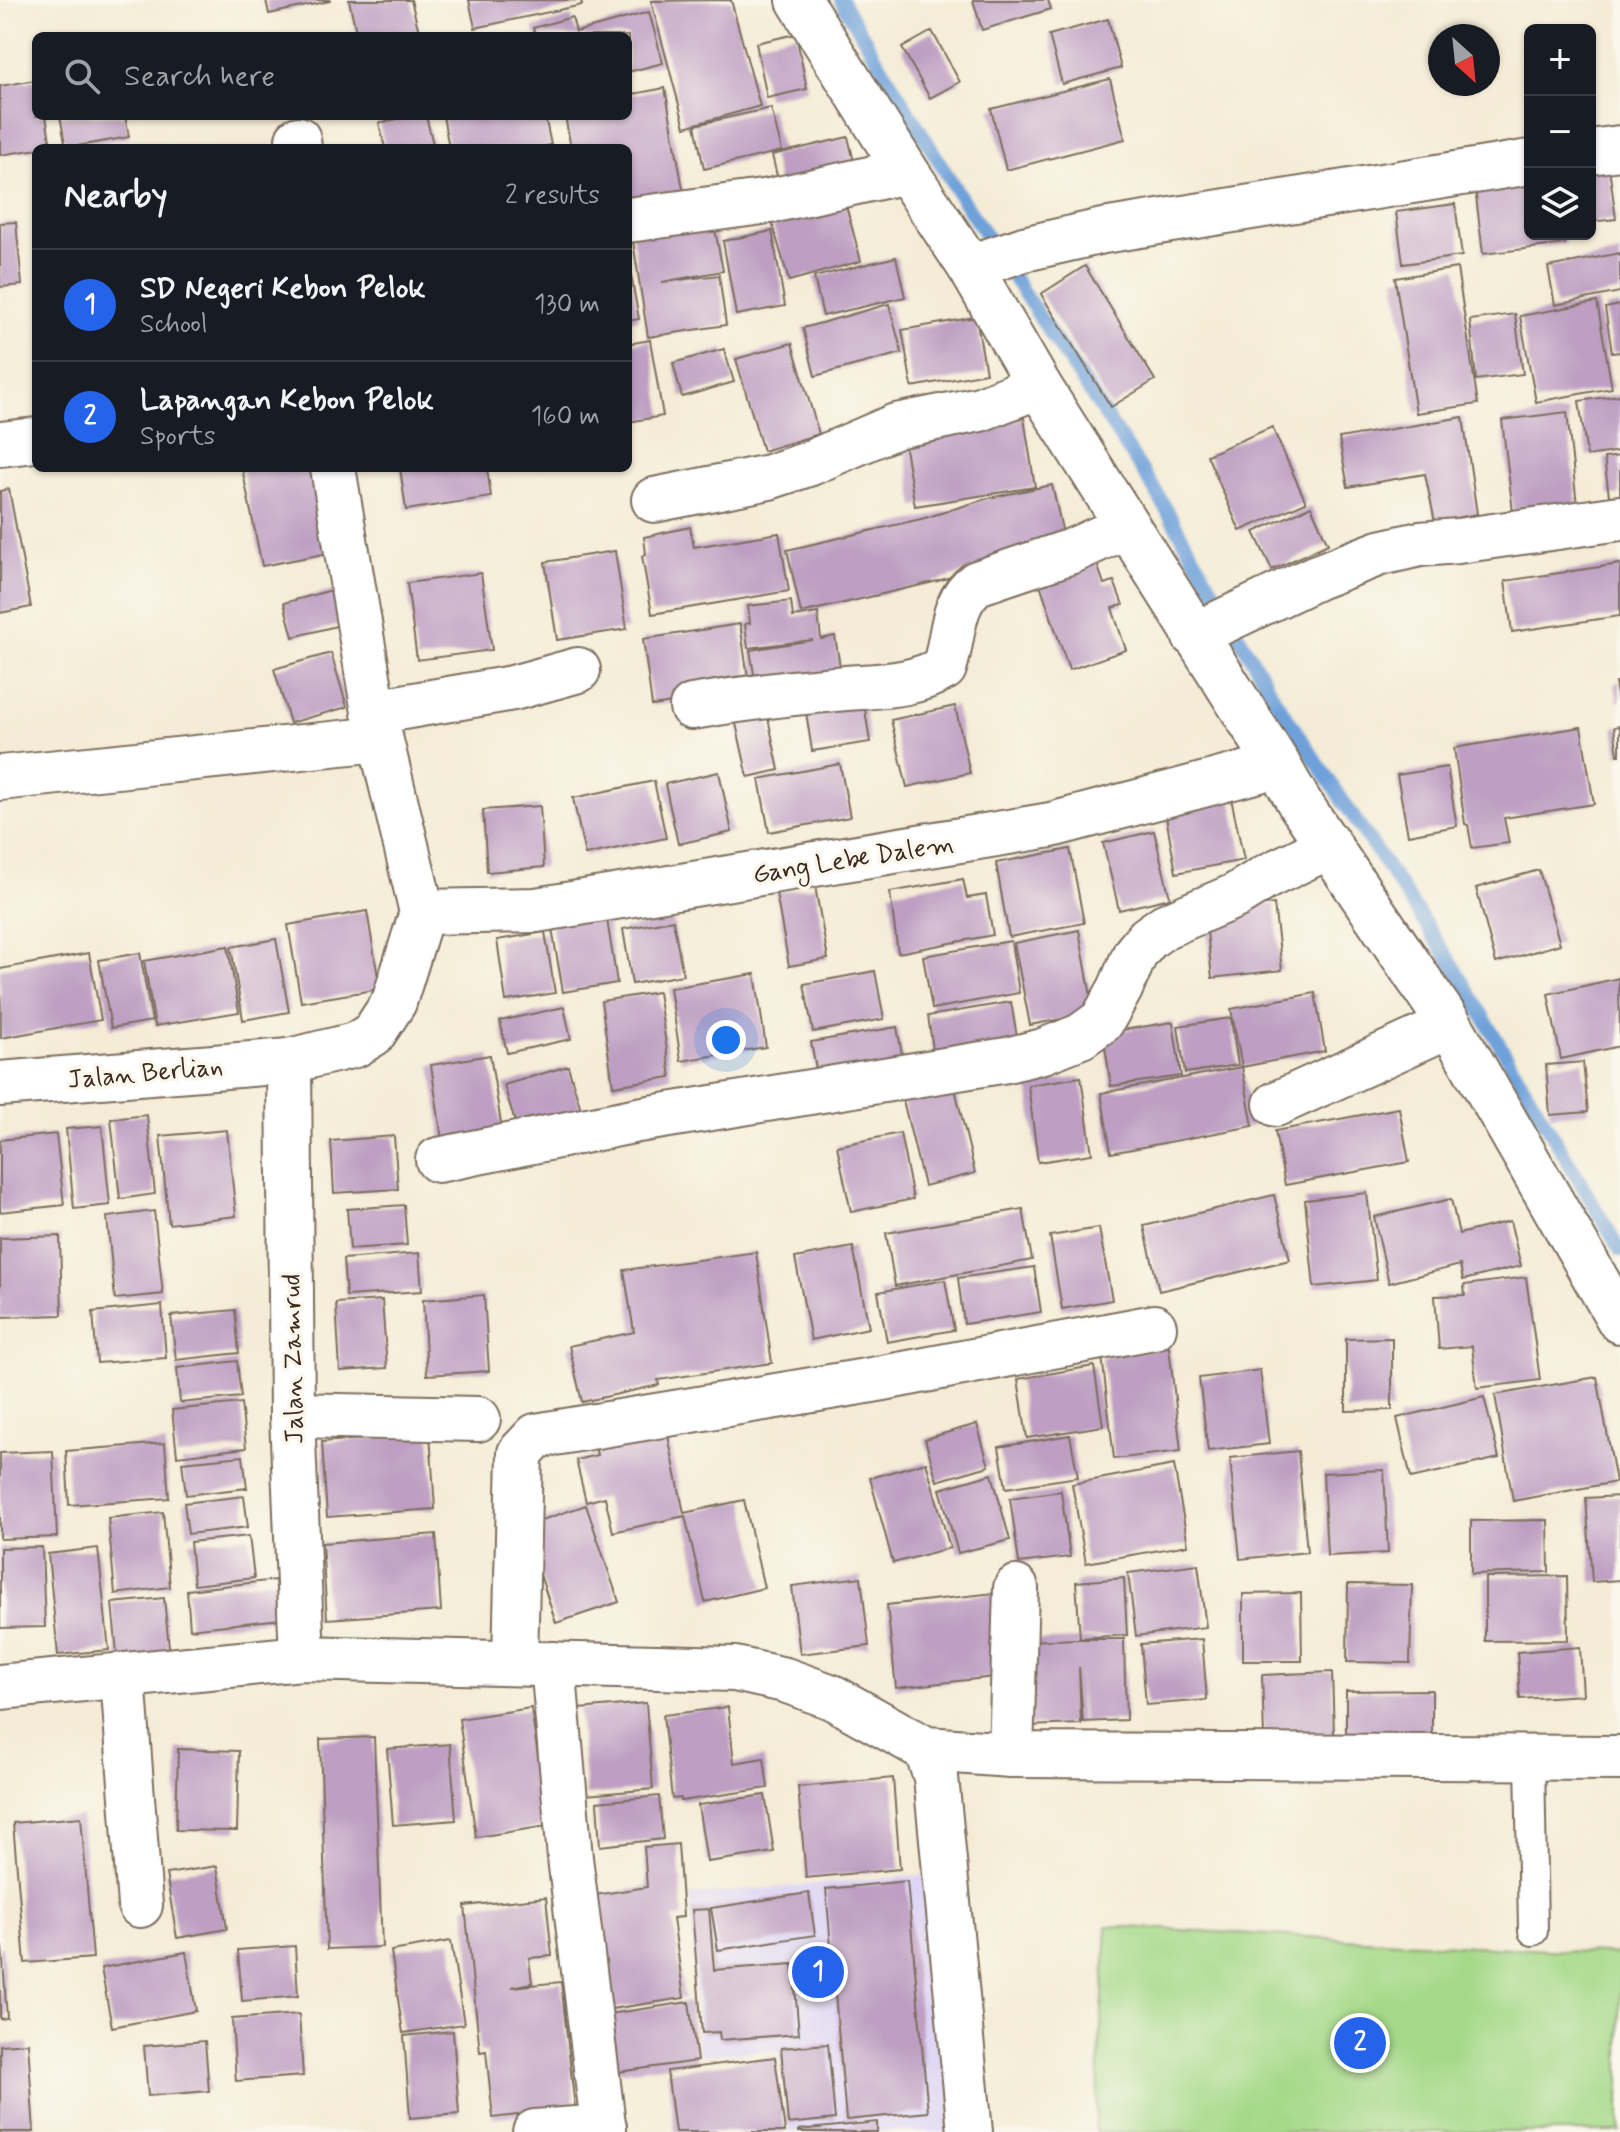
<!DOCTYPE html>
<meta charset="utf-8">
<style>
:root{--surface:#171b24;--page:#20242c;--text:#f1f3f6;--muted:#9ea1a6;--line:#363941;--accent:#2563eb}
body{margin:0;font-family:Mynerve,sans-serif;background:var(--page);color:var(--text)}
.controls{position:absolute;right:24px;top:24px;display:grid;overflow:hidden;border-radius:12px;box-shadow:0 2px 6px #0004}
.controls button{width:72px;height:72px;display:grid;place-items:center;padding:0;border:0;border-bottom:2px solid var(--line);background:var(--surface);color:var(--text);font:40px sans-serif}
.compass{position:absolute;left:1428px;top:24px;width:72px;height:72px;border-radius:50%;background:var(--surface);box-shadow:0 2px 6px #0004;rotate:153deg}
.you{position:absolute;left:726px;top:1040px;width:28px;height:28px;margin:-20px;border:6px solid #fff;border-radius:50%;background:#1a73e8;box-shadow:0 0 0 12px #1a73e833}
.badge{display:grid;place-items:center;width:52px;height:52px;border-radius:50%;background:var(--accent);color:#fff;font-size:26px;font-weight:700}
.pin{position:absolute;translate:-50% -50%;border:4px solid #fff;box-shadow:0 2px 8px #0006}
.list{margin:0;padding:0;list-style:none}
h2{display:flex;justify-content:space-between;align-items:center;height:104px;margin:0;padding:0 32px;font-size:34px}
h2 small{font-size:26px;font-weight:400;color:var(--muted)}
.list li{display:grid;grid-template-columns:52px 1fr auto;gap:24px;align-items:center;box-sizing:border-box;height:112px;padding:0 32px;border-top:2px solid var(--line)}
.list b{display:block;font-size:30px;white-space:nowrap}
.list p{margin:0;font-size:26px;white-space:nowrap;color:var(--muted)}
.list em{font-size:26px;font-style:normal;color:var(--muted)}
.icon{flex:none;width:44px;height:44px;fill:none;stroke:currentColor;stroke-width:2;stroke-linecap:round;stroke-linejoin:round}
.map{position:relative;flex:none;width:1620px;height:2132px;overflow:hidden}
.search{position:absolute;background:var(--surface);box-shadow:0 2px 6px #0004;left:32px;top:32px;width:600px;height:88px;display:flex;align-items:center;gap:20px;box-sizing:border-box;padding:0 28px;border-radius:12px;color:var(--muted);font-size:30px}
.panel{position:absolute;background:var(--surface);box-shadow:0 2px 6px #0004;left:32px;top:144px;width:600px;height:328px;border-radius:12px}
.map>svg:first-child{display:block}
.built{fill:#ded5f5}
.green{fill:#a5d989;stroke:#708254;stroke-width:2}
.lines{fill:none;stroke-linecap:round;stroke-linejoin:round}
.stream{stroke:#6ea1da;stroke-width:14}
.building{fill:#be9fc3}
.lane-casing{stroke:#7c6e5e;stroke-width:32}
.street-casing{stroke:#7c6e5e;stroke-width:48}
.lane{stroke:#fff;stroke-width:28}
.street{stroke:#fff;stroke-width:44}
.labels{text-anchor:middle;stroke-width:7;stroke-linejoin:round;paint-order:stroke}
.street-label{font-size:26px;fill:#3b2a1e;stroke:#fbf7ec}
</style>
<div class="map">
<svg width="1620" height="2132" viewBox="0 0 1620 2132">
<rect width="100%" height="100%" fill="#fbf7ec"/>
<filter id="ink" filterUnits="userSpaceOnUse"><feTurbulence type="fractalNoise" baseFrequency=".0125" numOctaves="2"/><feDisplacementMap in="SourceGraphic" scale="16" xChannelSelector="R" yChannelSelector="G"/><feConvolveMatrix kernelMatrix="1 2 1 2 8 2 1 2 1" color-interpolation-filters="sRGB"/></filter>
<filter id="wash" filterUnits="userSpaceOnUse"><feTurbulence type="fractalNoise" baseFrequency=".006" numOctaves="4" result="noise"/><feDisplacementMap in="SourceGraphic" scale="32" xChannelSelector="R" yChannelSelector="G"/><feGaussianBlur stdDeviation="1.8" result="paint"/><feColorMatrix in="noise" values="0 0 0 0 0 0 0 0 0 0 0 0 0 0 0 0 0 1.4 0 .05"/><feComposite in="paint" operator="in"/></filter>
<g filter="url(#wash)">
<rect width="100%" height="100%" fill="#f4ecd6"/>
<!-- built -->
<path class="built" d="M934,1874L955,2132H789L779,2050L699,2055L690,1895Z"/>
<!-- green -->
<path class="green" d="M1107,1926L1620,1954V2132H1095Z"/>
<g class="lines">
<!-- stream -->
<g class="stream">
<path d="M841,0L960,196L991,243"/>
<path d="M1003,262L1155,490L1219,600"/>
<path d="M1233,626L1276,701L1456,970L1620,1250"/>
</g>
</g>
<g id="blocks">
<!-- building -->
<g class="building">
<path d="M266,0H330V1L269,14Z"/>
<path d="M349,0H411L420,36H357Z"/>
<path d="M469,0H581L582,5L475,28Z"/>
<path d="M731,0L760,106L685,127L651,1Z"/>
<path d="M973,0H1048L1051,9L982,30Z"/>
<path d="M649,12L663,63L628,72V36H536L533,28L572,17L576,32Z"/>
<path d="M1108,19L1121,68L1062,84L1049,35Z"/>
<path d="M932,31L960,82L930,98L902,48Z"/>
<path d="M796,34L807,89L767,98L756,43Z"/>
<path d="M1110,79L1125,139L1006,170L991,109Z"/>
<path d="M36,80V116H46L51,147L0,155V86Z"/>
<path d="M665,88L685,200L628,211V148H571L565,116H628V95Z"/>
<path d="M771,108L782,151L704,169L695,125Z"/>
<path d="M60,116H125L129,137L66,148Z"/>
<path d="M409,116H426L434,148H385L379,123Z"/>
<path d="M443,116H545L551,145L535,148H449Z"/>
<path d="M848,137L857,174L781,193L772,155Z"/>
<path d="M1609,167L1616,219L1590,222V170Z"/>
<path d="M1530,182V234H1564L1565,244L1483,254L1475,188Z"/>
<path d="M844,198L861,261L789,281L771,219Z"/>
<path d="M1455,204L1462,256L1403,264L1396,212Z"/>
<path d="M712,214L723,271L662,282L719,275L726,325L648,337L631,229Z"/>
<path d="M16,222L22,285L0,287V223Z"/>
<path d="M772,231L785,306L736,315L723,241Z"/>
<path d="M1620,253V292L1555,305L1548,267Z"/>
<path d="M896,257L905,297L823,316L814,277Z"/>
<path d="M628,259L639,319L628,321Z"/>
<path d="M1085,266L1155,380L1111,407L1041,294Z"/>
<path d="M1457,268L1478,404L1416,413L1395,278Z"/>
<path d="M1597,302L1612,388L1536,402L1520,316Z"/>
<path d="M889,304L902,353L815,376L803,328Z"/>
<path d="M1620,305V352L1612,353L1605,308Z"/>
<path d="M1515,314L1523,374L1476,380L1470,320Z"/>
<path d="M976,317L986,373L912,387L902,330Z"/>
<path d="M650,340L663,416L628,422V344Z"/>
<path d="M792,343L819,434L763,451L736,359Z"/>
<path d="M724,349L734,382L682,397L673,363Z"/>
<path d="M1620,395V451L1587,456L1579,401Z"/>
<path d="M1567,412L1577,505L1513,512L1502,420Z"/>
<path d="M1463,417L1477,514L1435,522L1425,474L1348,487L1339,438Z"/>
<path d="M1024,418L1035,487L915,506L903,437Z"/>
<path d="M1272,427L1306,502L1240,531L1207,455Z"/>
<path d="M1620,456V495L1609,496L1604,458Z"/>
<path d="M242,468H317L334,552L262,566Z"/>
<path d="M400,468H487L491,497L406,510Z"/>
<path d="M1052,485L1066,547L1002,561L938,581L801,613L787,550L925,518L989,498Z"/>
<path d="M9,489L31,607L0,613V491Z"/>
<path d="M1311,506L1328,544L1272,570L1254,532Z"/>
<path d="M690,527L694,547L779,533L789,591L652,614L642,556L646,554L644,537Z"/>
<path d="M615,551L627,629L557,640L545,562Z"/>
<path d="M1095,558L1104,584L1114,581L1123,605L1112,608L1126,650L1069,670L1038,578Z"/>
<path d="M1620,564V616L1512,632L1505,581Z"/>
<path d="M481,573L492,650L417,660L407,583Z"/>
<path d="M339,588L348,623L293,637L284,603Z"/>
<path d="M791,601L793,617L818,613L821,639L835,636L842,679L757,692L750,650L813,640L748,648L745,624L750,623L748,606Z"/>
<path d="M740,624L750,691L652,706L643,639Z"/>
<path d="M331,653L347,707L290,723L274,669Z"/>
<path d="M1620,682V701L1618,702L1615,683Z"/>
<path d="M862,690L870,742L812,751L804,699Z"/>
<path d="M764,699L779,770L748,777L732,706Z"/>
<path d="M955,706L970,773L907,787L891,720Z"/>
<path d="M1620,726V755H1618L1614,727Z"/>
<path d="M1581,727L1594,804L1504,818L1509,843L1472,848L1468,825L1465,824L1454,748Z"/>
<path d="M840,764L850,817L769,832L759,779Z"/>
<path d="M1447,767L1457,826L1408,835L1397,775Z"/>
<path d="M719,772L732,832L678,844L665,784Z"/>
<path d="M654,781L666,838L585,855L573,798Z"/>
<path d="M1231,798L1244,860L1176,873L1165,811Z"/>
<path d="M540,806L544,867L487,872L483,810Z"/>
<path d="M1154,831L1170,898L1119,910L1103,843Z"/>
<path d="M1070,849L1084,923L1009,937L996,863Z"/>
<path d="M1539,870L1560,944L1496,963L1476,888Z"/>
<path d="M963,879L967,898L986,895L993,935L898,953L890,892Z"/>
<path d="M815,886L828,959L789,966L776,893Z"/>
<path d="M1274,904L1282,970L1212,978L1205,912Z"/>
<path d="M367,911L380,989L301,1002L288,925Z"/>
<path d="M606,913L617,983L563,992L551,923Z"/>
<path d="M673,920L683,975L632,984L623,929Z"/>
<path d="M1079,930L1094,1013L1030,1025L1014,943Z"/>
<path d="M545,932L555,993L506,1001L497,940Z"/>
<path d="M276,939L289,1012L243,1020L231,947Z"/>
<path d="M1011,941L1019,993L932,1009L923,956Z"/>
<path d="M228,946L239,1012L155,1026L144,961Z"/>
<path d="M89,953L101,1020L1,1038L0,969Z"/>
<path d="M140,953L152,1021L111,1028L99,960Z"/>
<path d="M875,971L884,1019L813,1032L804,984Z"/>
<path d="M755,974L766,1047L681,1061L670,988Z"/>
<path d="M1619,978L1620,1046L1561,1059L1548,994Z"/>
<path d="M658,992L671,1077L613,1086L601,1001Z"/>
<path d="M1315,993L1325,1051L1242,1067L1231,1009Z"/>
<path d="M1011,1002L1019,1049L935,1063L928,1016Z"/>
<path d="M564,1007L571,1039L507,1053L500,1021Z"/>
<path d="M1231,1018L1238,1065L1185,1073L1178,1026Z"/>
<path d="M1173,1022L1181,1076L1111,1086L1103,1033Z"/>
<path d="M897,1027L905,1070L819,1086L811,1042Z"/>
<path d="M490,1055L503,1136L443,1146L431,1065Z"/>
<path d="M1583,1062L1588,1112L1550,1115L1546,1065Z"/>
<path d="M568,1066L583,1116L519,1136L504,1085Z"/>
<path d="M1242,1067L1253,1126L1111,1153L1101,1093Z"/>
<path d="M1081,1077L1092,1154L1038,1162L1028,1085Z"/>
<path d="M953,1080L975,1173L924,1186L901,1092Z"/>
<path d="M1399,1108L1409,1162L1285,1185L1275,1131Z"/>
<path d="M147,1115L155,1194L120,1199L111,1119Z"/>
<path d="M102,1126L110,1205L74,1209L66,1129Z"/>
<path d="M227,1130L236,1216L169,1224L160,1136Z"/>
<path d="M900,1133L913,1199L851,1212L837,1146Z"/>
<path d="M56,1134L64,1205L0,1212V1140Z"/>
<path d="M394,1136L398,1189L334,1193L331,1141Z"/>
<path d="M1367,1193L1377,1280L1314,1287L1305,1200Z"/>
<path d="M1274,1195L1290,1260L1159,1291L1144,1226Z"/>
<path d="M1451,1199L1459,1234L1510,1221L1521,1266L1463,1280L1460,1265L1389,1283L1374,1217Z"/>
<path d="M404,1205L407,1245L350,1249L347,1209Z"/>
<path d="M1023,1209L1032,1260L895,1286L886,1233Z"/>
<path d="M154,1211L163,1294L115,1299L107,1217Z"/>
<path d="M1099,1228L1112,1300L1062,1309L1050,1236Z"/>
<path d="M60,1236L62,1315L0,1317V1238Z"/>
<path d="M853,1247L869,1328L811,1340L795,1258Z"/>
<path d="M756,1252L772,1363L658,1380L659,1385L582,1402L569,1346L634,1332L624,1270Z"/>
<path d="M419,1253L422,1291L346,1296L343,1259Z"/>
<path d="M1034,1267L1041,1312L964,1324L958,1278Z"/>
<path d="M1526,1277L1540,1380L1477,1388L1472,1346L1439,1349L1435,1296L1465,1295L1464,1285Z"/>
<path d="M945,1280L954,1330L887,1342L878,1292Z"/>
<path d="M484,1295L489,1371L427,1375L423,1300Z"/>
<path d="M382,1300L387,1368L340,1371L336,1303Z"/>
<path d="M162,1305L166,1358L97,1363L93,1312Z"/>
<path d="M235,1310L239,1353L176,1360L171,1316Z"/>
<path d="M1392,1338V1410L1346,1411V1339Z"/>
<path d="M1169,1347L1181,1451L1114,1459L1102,1356Z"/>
<path d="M237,1361L241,1397L180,1403L177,1368Z"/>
<path d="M1094,1366L1103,1426L1027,1438L1018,1379Z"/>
<path d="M1260,1370L1269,1444L1208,1451L1199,1378Z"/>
<path d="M1597,1377L1616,1482L1513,1501L1495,1395Z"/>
<path d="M1484,1397L1499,1458L1411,1478L1397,1418Z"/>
<path d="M241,1403L246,1448L177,1456L172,1410Z"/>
<path d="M977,1424L989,1466L937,1481L925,1439Z"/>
<path d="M667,1431L684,1513L744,1500L764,1588L705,1602L685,1516L613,1532L605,1497L586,1502L576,1460L597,1455L595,1446Z"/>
<path d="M430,1434L435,1509L327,1517L322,1442Z"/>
<path d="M1070,1435L1078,1477L1006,1488L999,1447Z"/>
<path d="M165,1443L169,1498L69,1505L66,1451Z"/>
<path d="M53,1451L57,1537L0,1539V1453Z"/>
<path d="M1298,1451L1307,1552L1240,1559L1230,1458Z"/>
<path d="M243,1456L247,1488L186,1495L182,1462Z"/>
<path d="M926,1462L950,1548L893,1563L870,1478Z"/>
<path d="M1174,1465L1188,1545L1086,1563L1072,1484Z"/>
<path d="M1384,1470L1388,1553L1327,1556L1323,1473Z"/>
<path d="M992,1474L1010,1540L958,1553L940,1489Z"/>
<path d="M1061,1491L1070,1557L1019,1563L1010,1498Z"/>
<path d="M244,1496L248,1527L188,1534L184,1503Z"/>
<path d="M1620,1496V1580L1592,1582L1586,1498Z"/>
<path d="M586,1505L619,1602L556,1623L524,1526Z"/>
<path d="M163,1512L170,1587L115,1594L108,1518Z"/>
<path d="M1548,1520L1549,1572L1471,1574V1521Z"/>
<path d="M436,1534L441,1611L327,1619L322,1543Z"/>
<path d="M249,1536L254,1578L194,1585L190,1542Z"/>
<path d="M42,1547L45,1627L0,1628V1548Z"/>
<path d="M98,1548L109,1650L58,1655L48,1554Z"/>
<path d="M1198,1564L1206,1627L1136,1636L1128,1573Z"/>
<path d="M1567,1576L1568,1640L1485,1641V1577Z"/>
<path d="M861,1577L869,1646L800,1654L792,1586Z"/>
<path d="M1124,1578L1127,1635L1080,1638L1076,1582Z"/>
<path d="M275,1580L280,1619L190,1629L187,1590Z"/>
<path d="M1348,1584L1412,1585L1410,1663L1347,1662Z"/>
<path d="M994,1593L1003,1676L896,1688L887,1605Z"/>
<path d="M1301,1593L1302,1661H1243V1594Z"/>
<path d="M164,1598L170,1657L118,1663L112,1603Z"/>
<path d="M1079,1639H1124L1126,1720L1083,1722L1079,1667L1081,1724L1026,1726L1024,1641Z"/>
<path d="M1202,1639L1207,1700L1146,1705L1141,1644Z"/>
<path d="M1580,1647L1583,1695L1520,1699L1517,1652Z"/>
<path d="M1332,1672L1334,1734L1264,1736L1262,1675Z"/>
<path d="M1432,1690V1744L1346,1746V1691Z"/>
<path d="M646,1703L653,1789L586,1795L579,1709Z"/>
<path d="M728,1707L734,1763L764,1758L768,1788L681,1801V1798L672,1799L663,1715Z"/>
<path d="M531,1708L548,1826L476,1837L459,1719Z"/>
<path d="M374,1737L382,1947L327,1949L320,1739Z"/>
<path d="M450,1744L456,1820L393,1825L387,1749Z"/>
<path d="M178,1749L239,1751L237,1831L176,1830Z"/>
<path d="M893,1778L900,1869L806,1878L798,1787Z"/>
<path d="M765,1795L774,1852L707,1862L698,1805Z"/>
<path d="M659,1796L663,1839L600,1846L597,1802Z"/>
<path d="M81,1817L93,1958L25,1963L13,1823Z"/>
<path d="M678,1844L683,1917L673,1918L684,1998L611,2009L595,1895L647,1887L644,1847Z"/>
<path d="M217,1866L227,1929L177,1938L166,1874Z"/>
<path d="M907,1881L928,2112L846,2120L826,1889Z"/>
<path d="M809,1893L815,1935L718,1950L711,1908Z"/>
<path d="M546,1897L552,1956L529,1958L532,1983L512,1987L561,1982L575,2108L493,2118L486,2051L480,2052L465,1906Z"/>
<path d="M709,1909L714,1970L793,1964L799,2034L720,2040L719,2032L702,2033L692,1910Z"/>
<path d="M451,1941L464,2024L403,2033L391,1951Z"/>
<path d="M295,1946L298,1996L242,2001L238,1950Z"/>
<path d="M0,1947H2L7,2018L0,2019Z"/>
<path d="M186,1952L196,2011L112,2027L101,1968Z"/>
<path d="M689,2002L697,2061L618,2072L609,2014Z"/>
<path d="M299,2014L303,2076L236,2081L232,2019Z"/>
<path d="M453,2031L459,2114L410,2118L404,2036Z"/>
<path d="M205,2041L209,2091L148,2096L144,2046Z"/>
<path d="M28,2043L34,2132H0V2045Z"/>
<path d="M828,2044L835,2119L788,2124L781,2048Z"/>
<path d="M775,2057L785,2132H675L667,2071Z"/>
<path d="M877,2122V2132H799V2130Z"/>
</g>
</g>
</g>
<g filter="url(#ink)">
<use href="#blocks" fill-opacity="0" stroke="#7c6e5e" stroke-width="2"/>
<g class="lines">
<defs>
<path id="lane" d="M1530,1758L1533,1931"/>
<g id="street">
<path d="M799,0L906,171L970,267L1039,386L1278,765L1299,802L1450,1025L1620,1321"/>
<path d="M298,139L299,148"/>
<path d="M1590,152L1620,148"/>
<path d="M628,220L770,201L906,171"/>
<path d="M970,267L1024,249L1103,231L1530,162"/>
<path d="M0,444L36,440"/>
<path d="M654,500L769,477L808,464L896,426L980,409L1039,386"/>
<path d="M1194,635L1317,577L1380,553L1420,544L1458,541L1620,518"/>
<path d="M692,707C739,699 787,693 835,689C871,685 911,688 944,668C954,639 950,602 977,583L1072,551L1127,526"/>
<path d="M374,712L513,688L578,670"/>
<path d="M0,778L380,739"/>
<path d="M422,912L536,910L1051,825L1278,765"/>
<path d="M289,1061L292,1415L302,1658"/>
<path d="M0,1084L289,1061L355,1045L373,1034L394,1002L422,912L374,712L333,468"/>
<path d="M1276,1104L1450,1025"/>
<path d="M438,1160L638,1120L1007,1060L1043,1051L1081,1036L1102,1021L1120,989L1135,954L1148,938L1165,926L1235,896L1266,877L1330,846"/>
<path d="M292,1415L478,1419"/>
<path d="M515,1662L520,1453L536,1436L872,1380L1154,1327"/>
<path d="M553,1664L570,1858L604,2132"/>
<path d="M123,1677L140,1905"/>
<path d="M0,1687L302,1658L735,1669L785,1680L832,1697L926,1749L1011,1755L1620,1758"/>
<path d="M926,1749L936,1777L970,2132"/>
<path d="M1011,1755L1016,1588"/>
<path d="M535,2132L604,2127"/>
</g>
</defs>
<!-- lane casing -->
<use href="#lane" class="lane-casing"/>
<!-- street casing -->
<use href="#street" class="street-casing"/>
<!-- lane -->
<use href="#lane" class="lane"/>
<!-- street -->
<use href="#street" class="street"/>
</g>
</g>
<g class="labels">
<!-- street labels -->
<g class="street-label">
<text transform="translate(853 858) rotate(-9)" y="9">Gang Lebe Dalem</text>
<text transform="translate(145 1072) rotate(-5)" y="9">Jalan Berlian</text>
<text transform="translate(292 1359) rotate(-91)" y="9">Jalan Zamrud</text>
</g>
</g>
</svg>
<div class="controls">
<button>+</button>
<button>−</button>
<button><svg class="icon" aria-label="layers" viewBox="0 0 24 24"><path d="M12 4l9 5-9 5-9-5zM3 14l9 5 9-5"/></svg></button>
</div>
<svg class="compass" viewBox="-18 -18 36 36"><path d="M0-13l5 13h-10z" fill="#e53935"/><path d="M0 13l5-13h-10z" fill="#9ea1a6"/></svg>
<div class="you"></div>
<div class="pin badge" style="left:818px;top:1972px">1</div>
<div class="pin badge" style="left:1360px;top:2043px">2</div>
<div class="search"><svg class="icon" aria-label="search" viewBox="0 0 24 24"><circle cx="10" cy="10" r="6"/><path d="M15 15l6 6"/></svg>Search here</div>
<section class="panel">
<h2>Nearby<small>2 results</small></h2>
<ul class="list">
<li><span class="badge">1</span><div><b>SD Negeri Kebon Pelok</b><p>School</p></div><em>130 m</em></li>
<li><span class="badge">2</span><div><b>Lapangan Kebon Pelok</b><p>Sports</p></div><em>160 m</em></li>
</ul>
</section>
</div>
